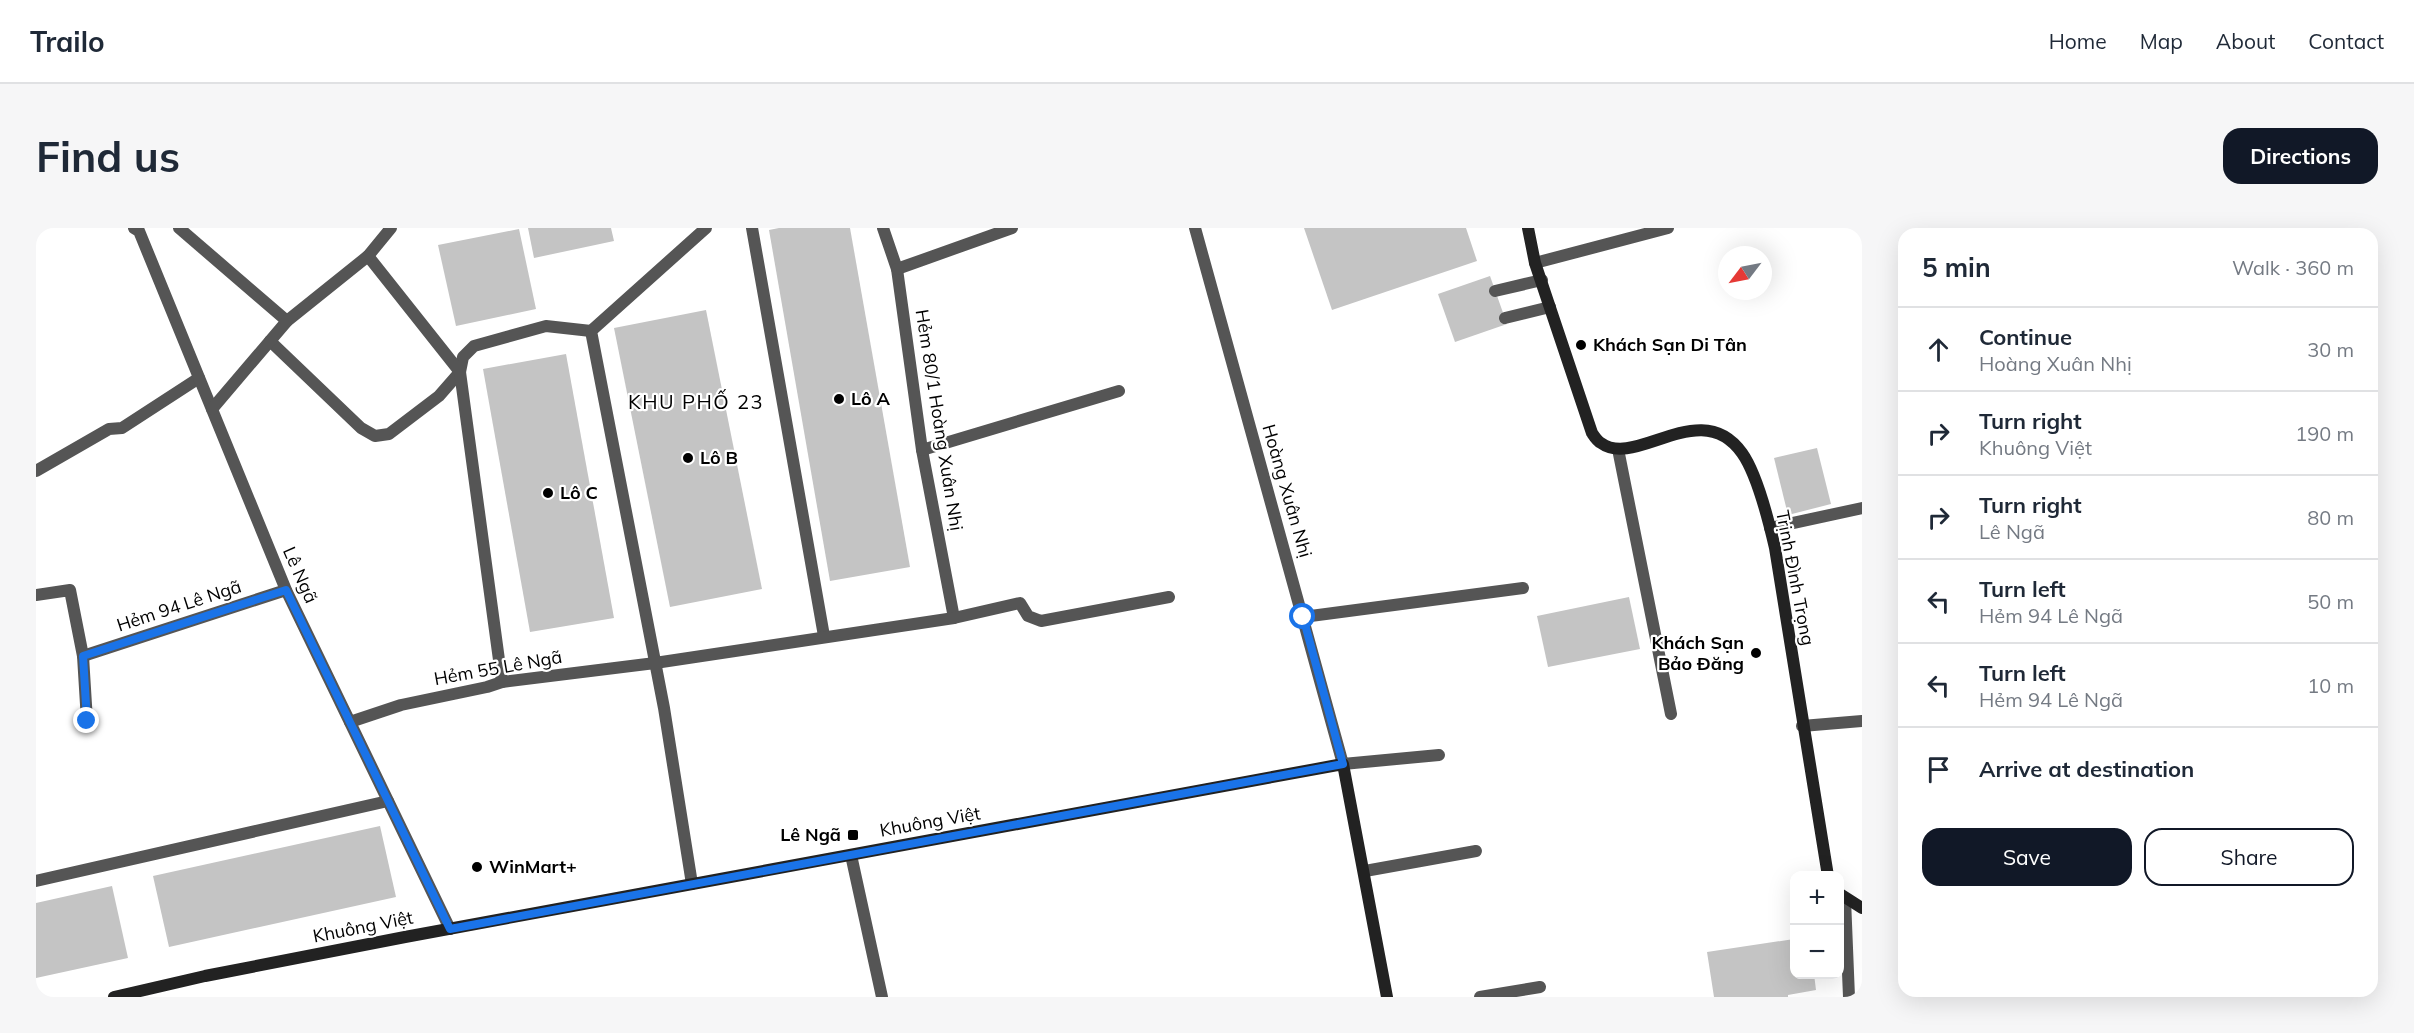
<!DOCTYPE html>
<meta charset="utf-8">
<style>
:root{--surface:#fff;--page:#f6f6f7;--text:#1f2937;--muted:#747a83;--line:#e0e1e3;--accent:#111827}
body{margin:0;font-family:Mulish,sans-serif;background:var(--page);color:var(--text)}
.controls{position:absolute;right:18px;bottom:18px;display:grid;overflow:hidden;border-radius:12px;box-shadow:0 6px 24px #0002}
.controls button{width:54px;height:54px;display:grid;place-items:center;padding:0;border:0;border-bottom:2px solid var(--line);background:var(--surface);color:var(--text);font:30px sans-serif}
.compass{position:absolute;left:1682px;top:18px;width:54px;height:54px;border-radius:50%;background:var(--surface);box-shadow:0 6px 24px #0002;rotate:238deg}
.stop{position:absolute;width:18px;height:18px;margin:-14px;border:4px solid #1a73e8;border-radius:50%;background:#fff}
.stop.end{background:#1a73e8;border-color:#fff;box-shadow:0 2px 6px #0008}
.list{margin:0;padding:0;list-style:none}
h2{display:flex;justify-content:space-between;align-items:center;height:78px;margin:0;padding:0 24px;font-size:26px}
h2 small{font-size:20px;font-weight:400;color:var(--muted)}
.list li{display:grid;grid-template-columns:39px 1fr auto;gap:18px;align-items:center;box-sizing:border-box;height:84px;padding:0 24px;border-top:2px solid var(--line)}
.list b{display:block;font-size:22px;white-space:nowrap}
.list p{margin:0;font-size:20px;white-space:nowrap;color:var(--muted)}
.list em{font-size:20px;font-style:normal;color:var(--muted)}
.actions{display:flex;gap:12px;padding:18px 24px}
.actions a{flex:1;padding:14px 0;border:2px solid var(--accent);border-radius:18px;text-align:center;font-size:21px;color:var(--accent)}
.actions .main{background:var(--accent);color:#fff}
.icon{flex:none;width:33px;height:33px;fill:none;stroke:currentColor;stroke-width:2;stroke-linecap:round;stroke-linejoin:round}
.map{position:relative;flex:none;width:1826px;height:769px;overflow:hidden;border-radius:18px}
header{display:flex;align-items:center;gap:36px;box-sizing:border-box;height:84px;padding:0 30px;background:var(--surface);border-bottom:2px solid var(--line)}
header strong{font-size:28px}
nav{display:flex;gap:33px;margin-inline-start:auto;font-size:21px}
.intro{display:flex;align-items:center;justify-content:space-between;box-sizing:border-box;height:144px;padding:0 36px}
h1{margin:0;font-size:42px}
.button{padding:15px 27px;border-radius:18px;background:var(--accent);color:#fff;font-size:21px;font-weight:700}
main{display:flex;gap:36px;padding:0 36px}
aside{flex:1;background:var(--surface);border-radius:18px;box-shadow:0 6px 24px #0002}
.map>svg:first-child{display:block}
.building{fill:#c4c4c4}
.lines{fill:none;stroke-linecap:round;stroke-linejoin:round}
.lane{stroke:#555;stroke-width:12}
.street{stroke:#555;stroke-width:12}
.secondary{stroke:#222;stroke-width:12}
.route{stroke:#1a73e8;stroke-width:8}
.poi-dot{fill:#000;stroke:#fff;stroke-width:2}
.labels{text-anchor:middle;stroke-width:4.5;stroke-linejoin:round;paint-order:stroke}
.poi-label{font-size:18px;font-weight:bold;fill:#000;stroke:#fff;text-anchor:start}
.street-label{font-size:18px;fill:#000;stroke:#fff}
.neighbourhood-label{font-size:20px;letter-spacing:1.5px;fill:#000;stroke:#fff}
</style>
<header>
<strong>Trailo</strong>
<nav><a>Home</a><a>Map</a><a>About</a><a>Contact</a></nav>
</header>
<div class="intro"><h1>Find us</h1><a class="button">Directions</a></div>
<main>
<div class="map">
<svg width="1826" height="769" viewBox="0 0 1826 769">
<rect width="100%" height="100%" fill="#fff"/>
<!-- building -->
<g class="building">
<path d="M492,0H575L578,13L498,30Z"/>
<path d="M743,0H814L874,339L794,353L733,2Z"/>
<path d="M1268,0H1430L1441,33L1296,82Z"/>
<path d="M483,1L500,81L420,98L402,17Z"/>
<path d="M1454,48L1471,96L1419,114L1402,66Z"/>
<path d="M670,82L726,361L634,379L578,100Z"/>
<path d="M530,126L578,390L494,404L447,141Z"/>
<path d="M1781,220L1795,276L1752,287L1738,230Z"/>
<path d="M1593,369L1604,421L1512,439L1501,388Z"/>
<path d="M344,598L360,669L133,719L117,648Z"/>
<path d="M76,658L92,730L0,750V675Z"/>
<path d="M1758,711V746H1778L1780,762L1752,767V769H1678L1671,724Z"/>
</g>
<g class="lines">
<!-- lane -->
<g class="lane">
<path d="M847,0L861,41L886,222L918,390"/>
<path d="M1459,63L1506,52"/>
<path d="M1469,90L1514,79"/>
<path d="M234,113L325,200L339,208L353,206L403,168L424,144L427,129L438,118L510,98L555,103"/>
<path d="M1582,221L1635,486"/>
<path d="M886,222L1083,163"/>
<path d="M0,243L73,201L86,200L163,150"/>
<path d="M1734,300L1826,280"/>
<path d="M0,367L34,362L47,428L51,493"/>
<path d="M47,428L250,362"/>
<path d="M1766,498L1826,493"/>
<path d="M815,627L846,769"/>
<path d="M0,653L352,573"/>
<path d="M1809,671L1813,769"/>
</g>
<!-- street -->
<g class="street">
<path d="M98,0L103,3L250,362L414,701"/>
<path d="M143,0L251,93"/>
<path d="M716,0L788,408"/>
<path d="M1159,0L1307,536L1403,527"/>
<path d="M332,28L424,144L466,454"/>
<path d="M1499,35L1632,0"/>
<path d="M861,41L976,0"/>
<path d="M176,181L251,93L332,28L355,0"/>
<path d="M1267,389L1487,360"/>
<path d="M314,494L365,477L451,459L466,454L619,435L918,390L984,375L992,388L1005,393L1133,369"/>
<path d="M1329,643L1440,623"/>
<path d="M656,656L628,480L555,103L670,0"/>
<path d="M1444,769L1504,759"/>
</g>
<!-- secondary -->
<g class="secondary">
<path d="M1492,0L1499,35L1556,205C1558,208 1561,213 1565,215C1600,241 1665,167 1706,225C1721,246 1733,294 1739,320L1792,648"/>
<path d="M1804,666L1826,680"/>
<path d="M78,769L169,748L369,709L1307,536L1351,769"/>
</g>
</g>
<g class="lines">
<!-- route -->
<path class="route" d="M51,493L47,428L250,362L414,701L1307,536L1267,389"/>
</g>
<!-- markers -->
<g class="poi-dot">
<circle cx="1545" cy="117" r="6"/>
<circle cx="803" cy="171" r="6"/>
<circle cx="652" cy="230" r="6"/>
<circle cx="512" cy="265" r="6"/>
<circle cx="1720" cy="425" r="6"/>
<rect x="811" y="601" width="12" height="12" rx="3"/>
<circle cx="441" cy="639" r="6"/>
</g>
<g class="labels">
<!-- poi labels -->
<g class="poi-label">
<text x="1557" y="123">Khách Sạn Di Tân</text>
<text x="815" y="177">Lô A</text>
<text x="664" y="236">Lô B</text>
<text x="524" y="271">Lô C</text>
<text x="1708" y="421" text-anchor="end">Khách Sạn<tspan x="1708" dy="21">Bảo Đăng</tspan></text>
<text x="805" y="613" text-anchor="end">Lê Ngã</text>
<text x="453" y="645">WinMart+</text>
</g>
<!-- street labels -->
<g class="street-label">
<text transform="translate(903 192) rotate(81)" y="6">Hẻm 80/1 Hoàng Xuân Nhị</text>
<text transform="translate(1251 263) rotate(74)" y="6">Hoàng Xuân Nhị</text>
<text transform="translate(264 347) rotate(66)" y="6">Lê Ngã</text>
<text transform="translate(1759 350) rotate(79)" y="6">Trịnh Đình Trọng</text>
<text transform="translate(143 378) rotate(-18)" y="6">Hẻm 94 Lê Ngã</text>
<text transform="translate(462 440) rotate(-10)" y="6">Hẻm 55 Lê Ngã</text>
<text transform="translate(894 594) rotate(-10)" y="6">Khuông Việt</text>
<text transform="translate(327 699) rotate(-11)" y="6">Khuông Việt</text>
</g>
<!-- neighbourhood labels -->
<g class="neighbourhood-label">
<text x="660" y="181">KHU PHỐ 23</text>
</g>
</g>
</svg>
<div class="controls">
<button>+</button>
<button>−</button>
</div>
<svg class="compass" viewBox="-18 -18 36 36"><path d="M0-13l5 13h-10z" fill="#e53935"/><path d="M0 13l5-13h-10z" fill="#747a83"/></svg>
<div class="stop" style="left:1267px;top:389px"></div>
<div class="stop end" style="left:51px;top:493px"></div>
</div>
<aside>
<h2>5 min<small>Walk · 360 m</small></h2>
<ul class="list">
<li><svg class="icon" aria-label="ahead" viewBox="0 0 24 24"><path d="M12 20V5M6 11l6-6 6 6"/></svg><div><b>Continue</b><p>Hoàng Xuân Nhị</p></div><em>30 m</em></li>
<li><svg class="icon" aria-label="right" viewBox="0 0 24 24"><path d="M7 20v-9h11M14 6l5 5-5 5"/></svg><div><b>Turn right</b><p>Khuông Việt</p></div><em>190 m</em></li>
<li><svg class="icon" aria-label="right" viewBox="0 0 24 24"><path d="M7 20v-9h11M14 6l5 5-5 5"/></svg><div><b>Turn right</b><p>Lê Ngã</p></div><em>80 m</em></li>
<li><svg class="icon" aria-label="left" viewBox="0 0 24 24"><path d="M17 20v-9H6M10 6l-5 5 5 5"/></svg><div><b>Turn left</b><p>Hẻm 94 Lê Ngã</p></div><em>50 m</em></li>
<li><svg class="icon" aria-label="left" viewBox="0 0 24 24"><path d="M17 20v-9H6M10 6l-5 5 5 5"/></svg><div><b>Turn left</b><p>Hẻm 94 Lê Ngã</p></div><em>10 m</em></li>
<li><svg class="icon" aria-label="arrive" viewBox="0 0 24 24"><path d="M6 21V4h12l-3 4 3 4H6"/></svg><div><b>Arrive at destination</b></div></li>
</ul>
<div class="actions"><a class="main">Save</a><a>Share</a></div>
</aside>
</main>
